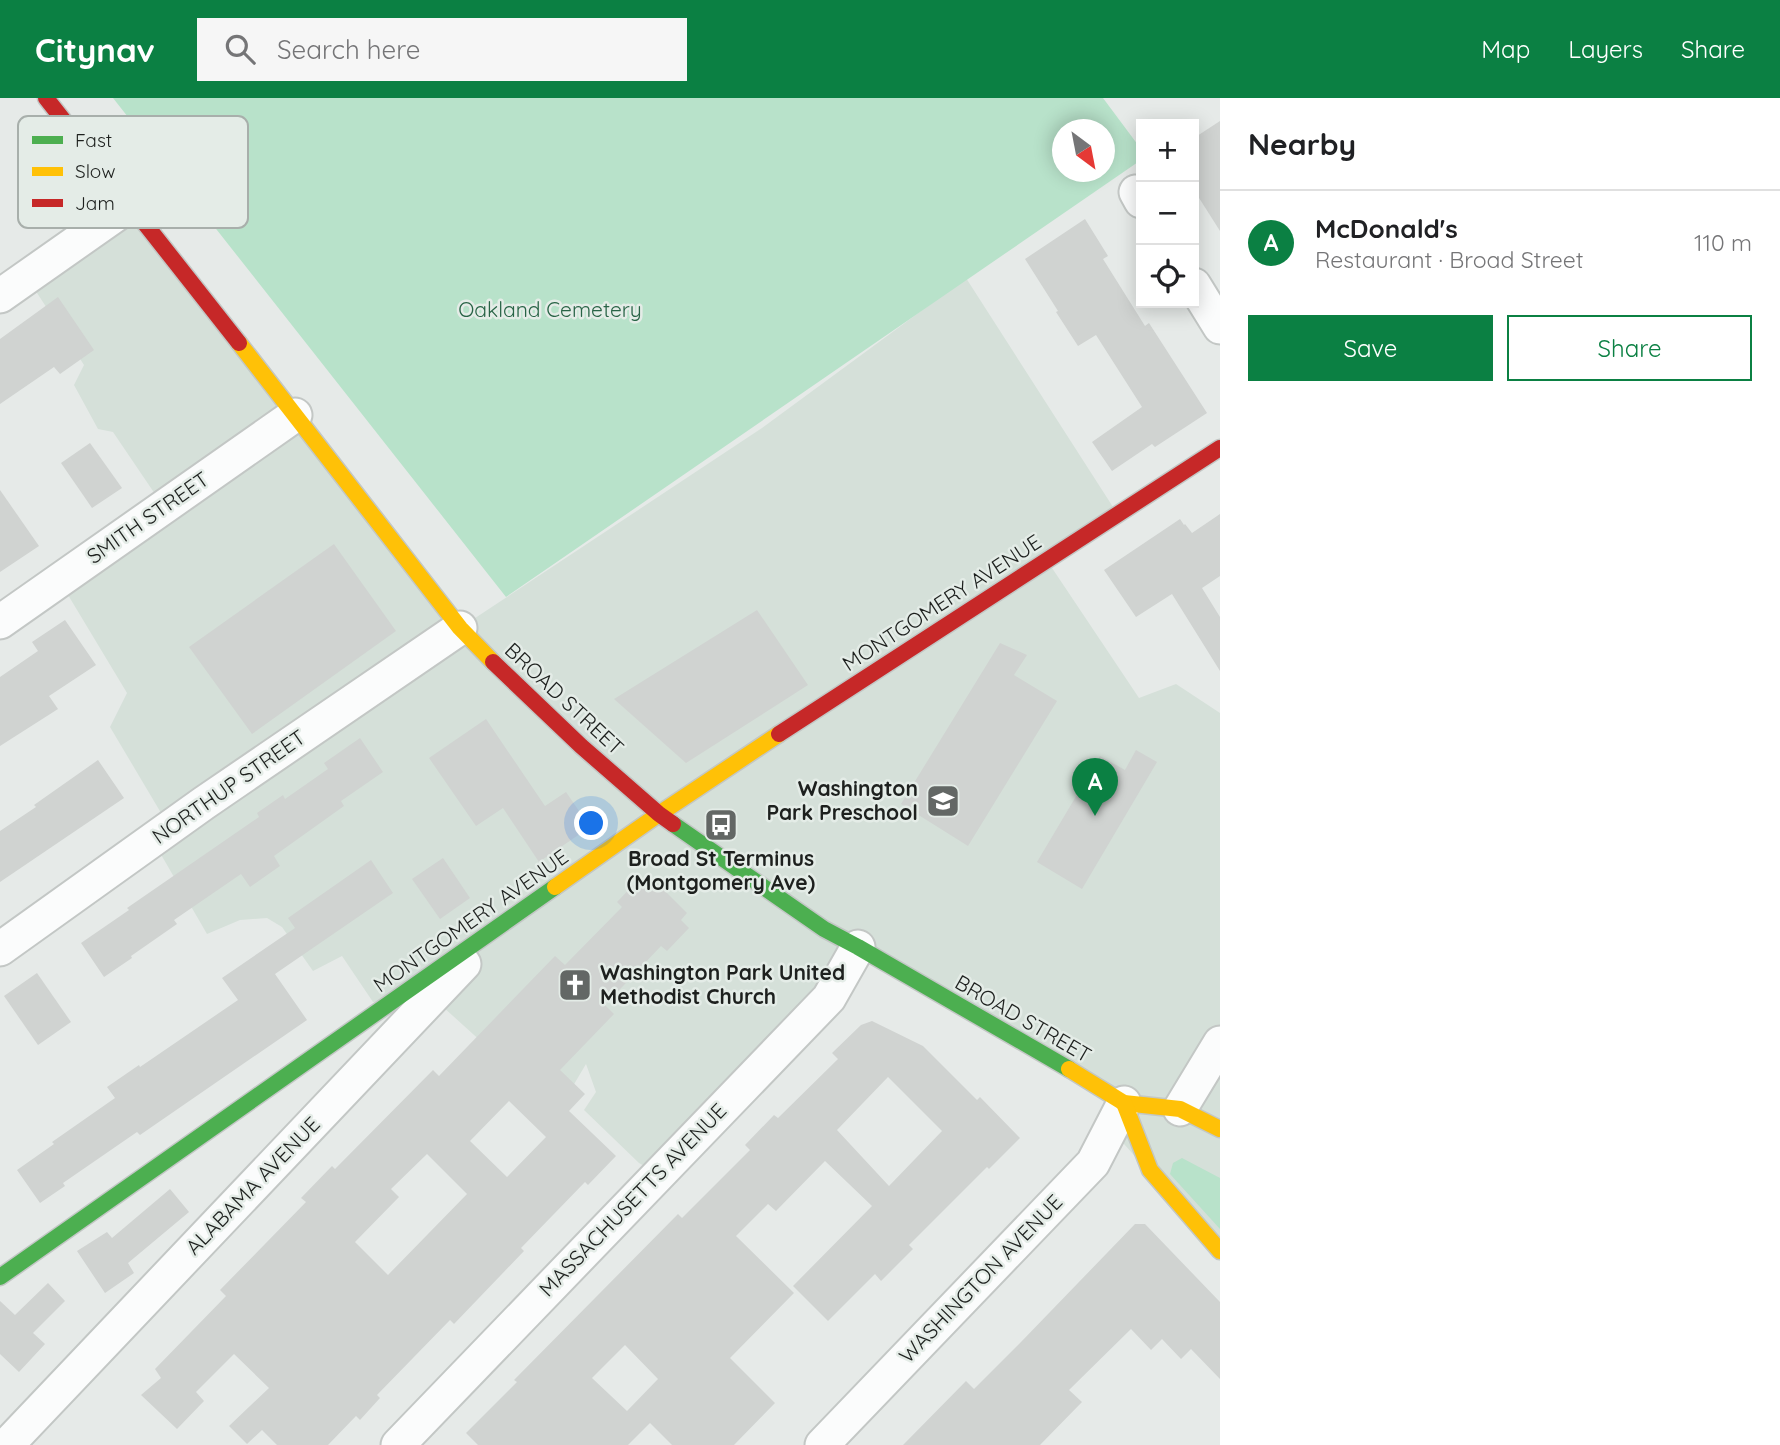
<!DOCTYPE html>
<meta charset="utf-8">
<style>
:root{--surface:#fff;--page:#f6f6f6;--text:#202124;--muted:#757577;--line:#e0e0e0;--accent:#0b8043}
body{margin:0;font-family:Quicksand,sans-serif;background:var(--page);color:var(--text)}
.controls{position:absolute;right:21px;top:21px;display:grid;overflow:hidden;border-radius:0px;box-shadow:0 4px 18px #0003}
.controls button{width:63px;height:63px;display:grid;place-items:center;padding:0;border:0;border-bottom:2px solid var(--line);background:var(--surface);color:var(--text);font:35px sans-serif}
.compass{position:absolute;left:1052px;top:21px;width:63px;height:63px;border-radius:50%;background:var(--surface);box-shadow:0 4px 18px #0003;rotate:148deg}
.you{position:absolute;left:592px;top:726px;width:24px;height:24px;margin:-18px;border:5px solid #fff;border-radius:50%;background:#1a73e8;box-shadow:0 0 0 10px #1a73e833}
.badge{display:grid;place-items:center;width:46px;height:46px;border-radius:50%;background:var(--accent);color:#fff;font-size:23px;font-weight:700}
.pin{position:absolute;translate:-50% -58px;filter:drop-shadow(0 2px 4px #0008)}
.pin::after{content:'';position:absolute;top:37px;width:24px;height:21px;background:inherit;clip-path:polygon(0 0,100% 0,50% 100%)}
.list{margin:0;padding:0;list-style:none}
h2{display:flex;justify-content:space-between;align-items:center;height:91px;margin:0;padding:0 28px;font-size:30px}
h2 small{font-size:23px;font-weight:400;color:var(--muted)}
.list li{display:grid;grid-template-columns:46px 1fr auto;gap:21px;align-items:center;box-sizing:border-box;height:105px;padding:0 28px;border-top:2px solid var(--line)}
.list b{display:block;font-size:26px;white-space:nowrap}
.list p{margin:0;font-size:23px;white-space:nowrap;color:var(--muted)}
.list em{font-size:23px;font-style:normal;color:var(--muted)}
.actions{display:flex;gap:14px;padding:21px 28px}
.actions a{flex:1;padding:16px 0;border:2px solid var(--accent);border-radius:0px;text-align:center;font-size:24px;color:var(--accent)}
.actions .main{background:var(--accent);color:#fff}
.icon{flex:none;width:38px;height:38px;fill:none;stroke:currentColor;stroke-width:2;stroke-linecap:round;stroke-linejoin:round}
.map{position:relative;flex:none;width:1220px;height:1347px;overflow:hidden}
header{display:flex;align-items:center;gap:42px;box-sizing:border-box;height:98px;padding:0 35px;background:var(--accent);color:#fff}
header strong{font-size:33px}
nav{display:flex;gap:38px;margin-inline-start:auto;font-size:24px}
.search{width:490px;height:63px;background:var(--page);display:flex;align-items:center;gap:18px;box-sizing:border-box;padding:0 24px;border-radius:0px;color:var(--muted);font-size:26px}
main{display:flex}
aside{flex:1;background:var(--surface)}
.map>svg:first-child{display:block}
.built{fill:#d5e0d9}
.green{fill:#b8e2ca;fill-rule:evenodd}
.building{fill:#d0d3d1;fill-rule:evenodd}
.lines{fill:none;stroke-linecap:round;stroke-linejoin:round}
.street-casing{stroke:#c3c7c5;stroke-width:37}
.fast-casing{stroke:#c3c7c5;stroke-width:19}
.slow-casing{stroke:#c3c7c5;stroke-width:19}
.jam-casing{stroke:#c3c7c5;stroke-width:19}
.street{stroke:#fbfcfc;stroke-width:33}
.fast{stroke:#4caf50;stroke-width:16}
.slow{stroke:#ffc107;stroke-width:16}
.jam{stroke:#c62828;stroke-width:16}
.labels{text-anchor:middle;stroke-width:5;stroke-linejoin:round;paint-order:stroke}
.park-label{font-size:21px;fill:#286446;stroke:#e4ece7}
.street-label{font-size:21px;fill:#1d201e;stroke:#e4ece7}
.poi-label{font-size:21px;font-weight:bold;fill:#1d201e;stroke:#e4ece7;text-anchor:end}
.key{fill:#e4ece7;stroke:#a8afab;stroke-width:2}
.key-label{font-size:19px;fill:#1d201e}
</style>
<header>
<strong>Citynav</strong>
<div class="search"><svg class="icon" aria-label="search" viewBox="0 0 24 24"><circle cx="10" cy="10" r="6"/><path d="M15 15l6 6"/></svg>Search here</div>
<nav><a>Map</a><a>Layers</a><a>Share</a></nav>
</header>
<main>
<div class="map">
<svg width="1220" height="1347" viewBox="0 0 1220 1347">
<rect width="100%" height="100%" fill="#e6eae8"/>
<!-- built -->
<path class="built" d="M131,106L460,530L762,330L966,180L1113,409L1044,458L1139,600L1176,586L1220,615V1155L1117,1038L1141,1007L862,854L649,1071L639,1065L584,1012L596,994L586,966L570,993L545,1001L432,899L373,904L342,858L313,873L282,829L267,820L240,822L207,836L152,741L167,725L110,629L127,595L56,477L155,396L113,334L98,331L74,287L84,267L24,175Z"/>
<!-- green -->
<g class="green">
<path d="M113,0H1103L1141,51V62L506,499ZM1062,32H1104V74H1062Z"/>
<path d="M1182,1060L1220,1080V1131L1170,1076L1173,1065Z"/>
</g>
<!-- building -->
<g class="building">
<path d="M1220,23V133L1194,92V40Z"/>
<path d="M1085,121L1108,158L1103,161L1145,228L1149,225L1207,315L1155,349L1152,346L1112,373L1092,344L1142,309L1096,237L1078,248L1056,214L1058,213L1025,161Z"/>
<path d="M58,199L94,252L60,276L54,269L0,306V241Z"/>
<path d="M90,345L122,390L92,410L61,365Z"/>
<path d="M0,392L39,448L0,474Z"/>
<path d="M1220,416V478L1202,490L1220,519V573L1172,496L1136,519L1104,472L1180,421L1184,427L1185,426L1192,435Z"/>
<path d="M334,446L396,533L252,636L189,549Z"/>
<path d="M757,512L808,587L686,665L614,601Z"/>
<path d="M65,522L96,567L49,598L58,611L0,648V579L38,553L32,544Z"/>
<path d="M1000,545L1027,557L1014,577L1057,603L968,748L901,706Z"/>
<path d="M486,621L545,708L566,694L590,729L539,764L503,710L476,728L429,660Z"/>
<path d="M360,640L383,674L341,703L344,708L274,758L280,768L250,789L241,776L174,822L177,826L131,858L132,860L104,879L81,845L129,812L127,810L259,719L257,715L283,697L285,701L328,671L324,665Z"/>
<path d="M1136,652L1157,664L1082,791L1037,764L1100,658L1125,672Z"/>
<path d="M98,662L124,700L0,784V733L36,709L34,707Z"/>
<path d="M443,760L470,800L440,821L412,781Z"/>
<path d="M371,762L393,795L275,876L307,922L140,1037L137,1034L63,1085L65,1088L40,1105L17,1072L54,1046L52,1044L115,1000L107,989L139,967L140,969L238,902L222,880L295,830L288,820Z"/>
<path d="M639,781L647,789L654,782L687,815L681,822L689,830L667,853L661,848L605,907L614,916L560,972L585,996L569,1013L616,1058L588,1087L585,1084L521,1150L524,1153L454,1226L450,1222L377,1297L380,1300L360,1322L356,1318L328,1347H277L262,1332L247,1346L229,1328L269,1290L234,1256L196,1294L204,1303L177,1331L141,1297L161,1280L155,1271L226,1198L220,1192L306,1104L301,1100L332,1068L335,1071L433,972L439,978L555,858L565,867L622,809L617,804ZM509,1003L546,1039L507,1079L470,1043ZM427,1056L467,1096L388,1177L355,1144L399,1099L391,1091Z"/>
<path d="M37,875L71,924L38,947L4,898Z"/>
<path d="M872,923L923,948L977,1002L980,999L1020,1040L989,1071L987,1069L909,1147L913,1151L881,1183L875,1176L828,1223L793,1188L872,1108L825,1063L776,1113L768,1106L736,1138L794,1195L730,1260L775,1305L734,1347H672L650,1325L628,1347H478L466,1335L517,1284L514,1282L678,1116L682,1120L750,1052L745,1047L774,1017L778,1020L838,961L832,955L861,927ZM888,979L942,1033L889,1088L837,1032ZM625,1247L658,1281L627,1313L592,1280Z"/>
<path d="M170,1091L189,1114L128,1165L134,1175L105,1195L77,1153L107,1134L112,1140Z"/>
<path d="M1135,1126H1145L1220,1204V1281L1191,1251L1181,1261L1162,1241L1151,1252L1131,1231L1069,1292L1082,1304L1040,1347H903L966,1283L974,1291L1021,1244Z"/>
<path d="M48,1185L65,1203L33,1235L45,1246L19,1274L0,1256V1203L15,1217Z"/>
</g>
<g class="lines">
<defs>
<g id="street">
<path d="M1136,94L1141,103"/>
<path d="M1194,187L1220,229"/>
<path d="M0,198L131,106"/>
<path d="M0,524L295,317"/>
<path d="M0,851L204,705L460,530"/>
<path d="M1180,1011L1220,945"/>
<path d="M7,1347L464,866"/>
<path d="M398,1347L829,900L858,849"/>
<path d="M822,1347L1093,1065L1124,1005"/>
</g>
<g id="fast">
<path d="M673,726L824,831L858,849L1069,971"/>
<path d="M0,1179L555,789"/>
</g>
<g id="slow">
<path d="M239,245L460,530L493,564"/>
<path d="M555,789L659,716L779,636"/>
<path d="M1069,971L1124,1005L1180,1011L1220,1031"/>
<path d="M1124,1005L1150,1072L1220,1153"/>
</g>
<g id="jam">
<path d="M46,0L239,245"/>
<path d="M493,564L581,648L659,716L673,726"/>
<path d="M779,636L1220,350"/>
</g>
</defs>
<!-- street casing -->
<use href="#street" class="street-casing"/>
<!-- fast casing -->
<use href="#fast" class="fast-casing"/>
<!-- slow casing -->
<use href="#slow" class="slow-casing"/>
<!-- jam casing -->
<use href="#jam" class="jam-casing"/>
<!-- street -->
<use href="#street" class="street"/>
<!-- fast -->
<use href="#fast" class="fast"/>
<!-- slow -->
<use href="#slow" class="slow"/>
<!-- jam -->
<use href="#jam" class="jam"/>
</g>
<!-- icons -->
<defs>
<symbol id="school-square" viewBox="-11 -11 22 22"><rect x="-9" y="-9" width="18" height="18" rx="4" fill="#636765" stroke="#e4ece7"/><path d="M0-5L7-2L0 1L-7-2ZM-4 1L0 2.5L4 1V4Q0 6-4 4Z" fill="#fff"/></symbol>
<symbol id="bus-square" viewBox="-11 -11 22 22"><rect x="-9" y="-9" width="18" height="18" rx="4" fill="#636765" stroke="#e4ece7"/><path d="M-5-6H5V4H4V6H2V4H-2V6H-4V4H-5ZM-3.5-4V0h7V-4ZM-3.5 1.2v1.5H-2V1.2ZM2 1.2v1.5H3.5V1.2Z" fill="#fff"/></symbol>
<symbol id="church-square" viewBox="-11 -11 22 22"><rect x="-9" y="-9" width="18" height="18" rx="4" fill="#636765" stroke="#e4ece7"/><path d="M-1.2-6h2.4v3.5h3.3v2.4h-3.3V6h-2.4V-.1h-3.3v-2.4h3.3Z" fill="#fff"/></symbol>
</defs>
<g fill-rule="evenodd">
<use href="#school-square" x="924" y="684" width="38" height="38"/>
<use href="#bus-square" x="702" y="708" width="38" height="38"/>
<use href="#church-square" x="556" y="868" width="38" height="38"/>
</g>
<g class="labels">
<!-- park labels -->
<g class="park-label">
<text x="550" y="219">Oakland Cemetery</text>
</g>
<!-- street labels -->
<g class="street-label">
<text transform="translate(148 420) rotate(-35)" y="7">SMITH STREET</text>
<text transform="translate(942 505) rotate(-33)" y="7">MONTGOMERY AVENUE</text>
<text transform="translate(564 601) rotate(43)" y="7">BROAD STREET</text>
<text transform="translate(229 689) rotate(-35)" y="7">NORTHUP STREET</text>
<text transform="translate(471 823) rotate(-35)" y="7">MONTGOMERY AVENUE</text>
<text transform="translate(1023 921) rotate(30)" y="7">BROAD STREET</text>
<text transform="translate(253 1088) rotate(-46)" y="7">ALABAMA AVENUE</text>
<text transform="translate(633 1102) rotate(-46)" y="7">MASSACHUSETTS AVENUE</text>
<text transform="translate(981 1181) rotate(-46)" y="7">WASHINGTON AVENUE</text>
</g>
<!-- poi labels -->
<g class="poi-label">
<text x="918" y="698">Washington<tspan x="918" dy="24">Park Preschool</tspan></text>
<text x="721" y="768" text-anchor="middle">Broad St Terminus<tspan x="721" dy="24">(Montgomery Ave)</tspan></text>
<text x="600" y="882" text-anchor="start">Washington Park United<tspan x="600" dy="24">Methodist Church</tspan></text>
</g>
</g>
<!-- legend -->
<rect x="18" y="18" width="230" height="112" rx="10" class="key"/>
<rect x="32" y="38" width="31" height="8" fill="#4caf50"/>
<rect x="32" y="69" width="31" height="9" fill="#ffc107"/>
<rect x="32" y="101" width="31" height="8" fill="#c62828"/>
<g class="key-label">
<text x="75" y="49">Fast</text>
<text x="75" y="80">Slow</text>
<text x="75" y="112">Jam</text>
</g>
</svg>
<div class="controls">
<button>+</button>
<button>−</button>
<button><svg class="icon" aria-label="locate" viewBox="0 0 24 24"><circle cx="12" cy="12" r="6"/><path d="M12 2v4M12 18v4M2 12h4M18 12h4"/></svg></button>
</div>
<svg class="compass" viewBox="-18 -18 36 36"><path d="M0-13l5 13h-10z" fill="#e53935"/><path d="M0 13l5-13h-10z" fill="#757577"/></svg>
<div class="you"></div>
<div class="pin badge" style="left:1095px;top:718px">A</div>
</div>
<aside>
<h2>Nearby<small></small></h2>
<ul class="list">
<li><span class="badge">A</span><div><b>McDonald's</b><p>Restaurant · Broad Street</p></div><em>110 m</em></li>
</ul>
<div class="actions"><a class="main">Save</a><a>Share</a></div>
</aside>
</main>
